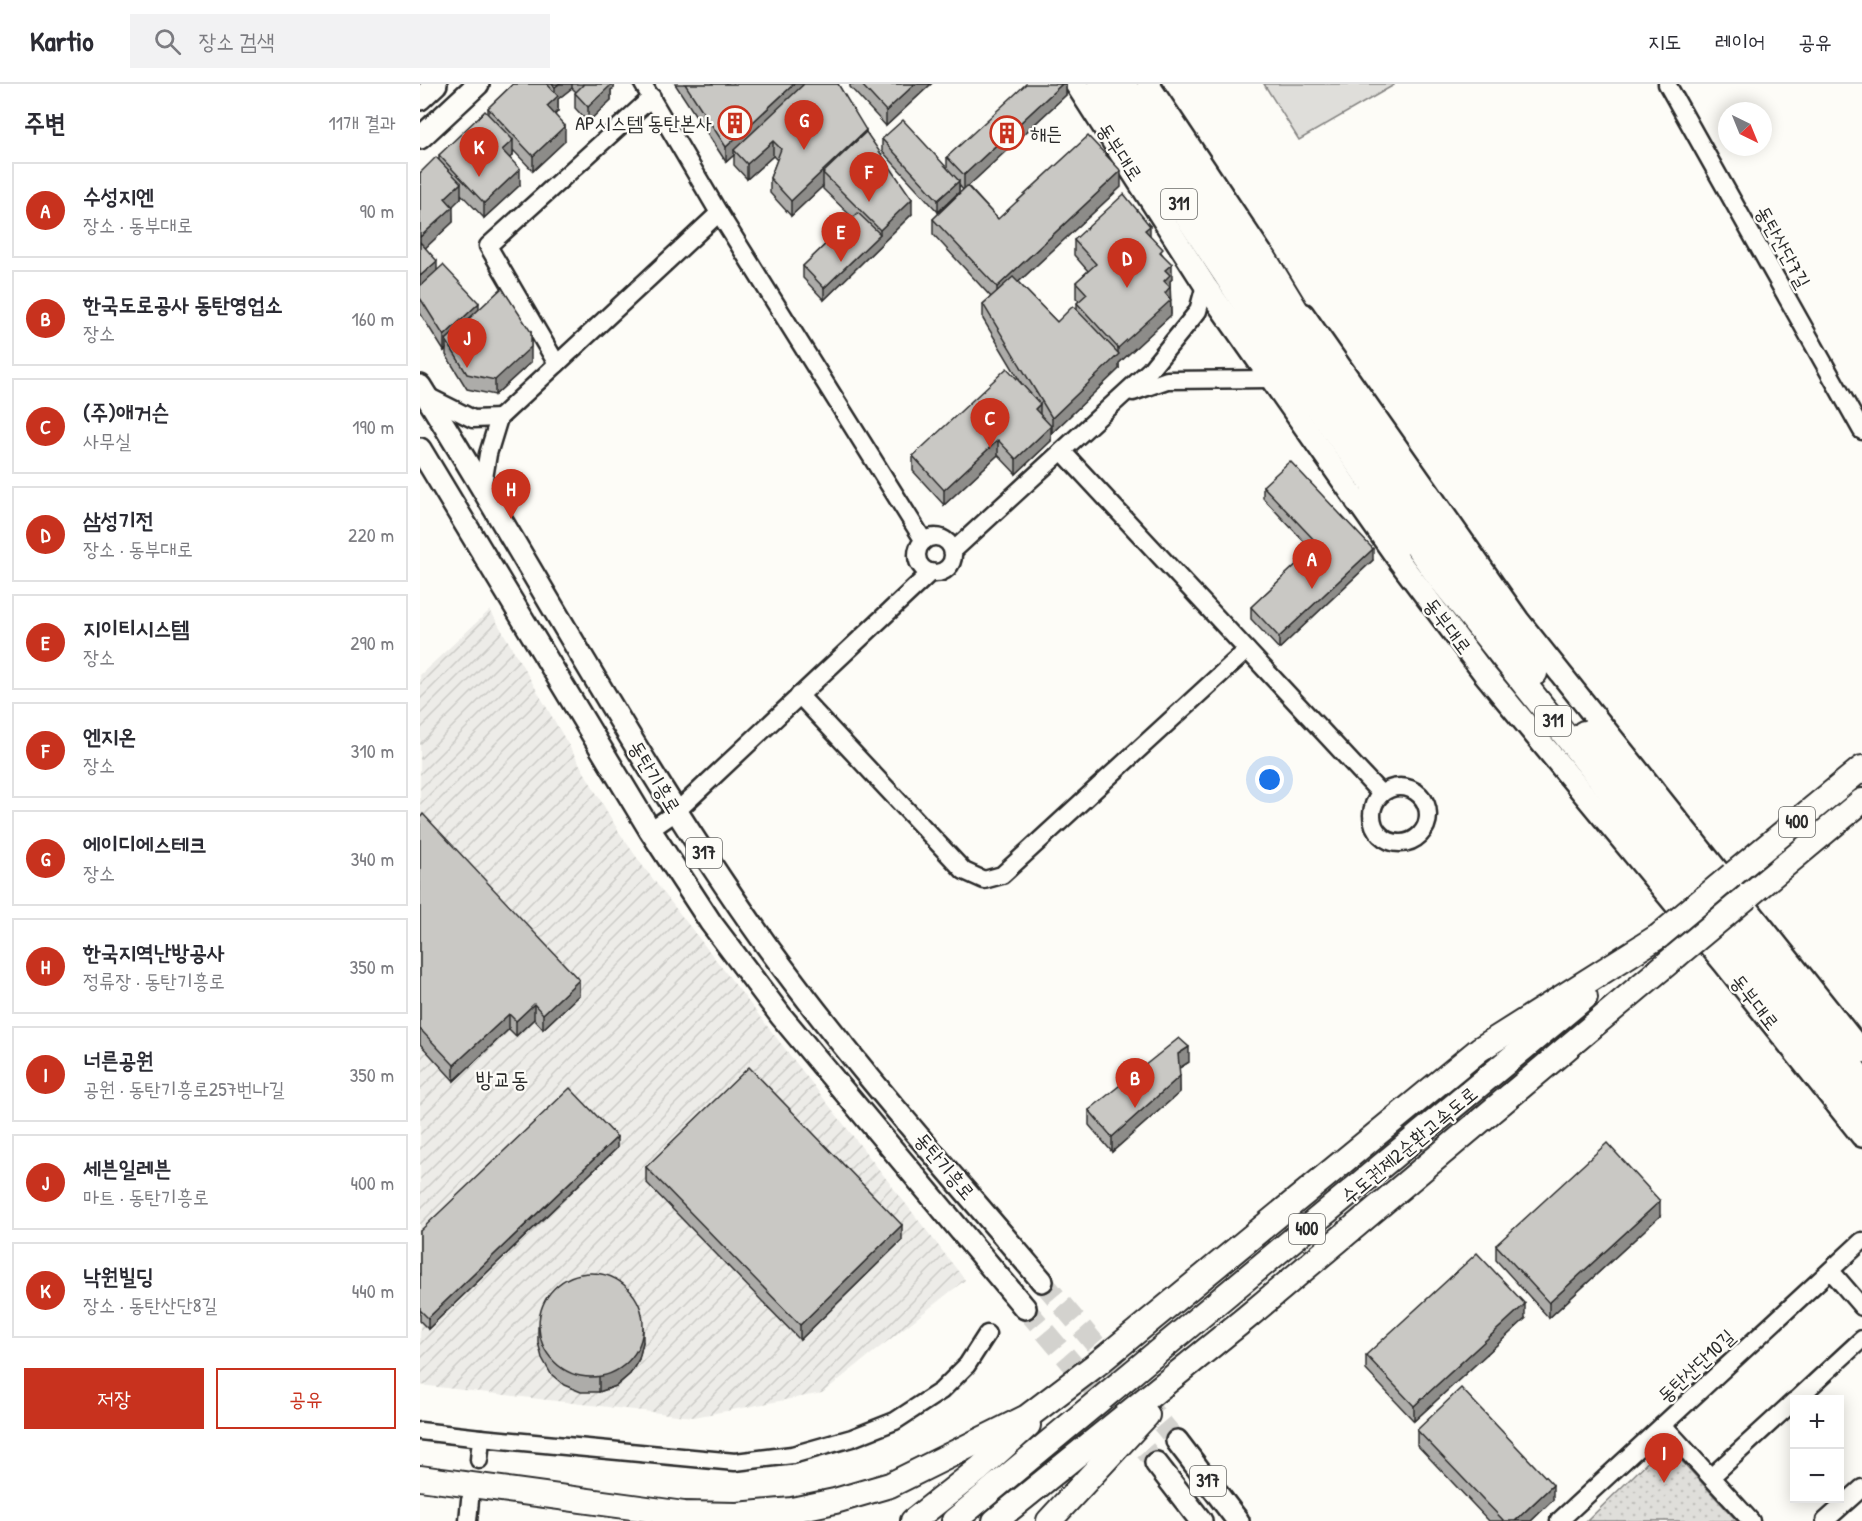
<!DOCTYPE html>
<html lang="ko">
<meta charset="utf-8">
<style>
:root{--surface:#fff;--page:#f2f2f3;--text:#2b2b33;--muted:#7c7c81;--line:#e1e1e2;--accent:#c8321e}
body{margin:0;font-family:"Patrick Hand","Poor Story",sans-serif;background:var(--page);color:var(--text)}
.controls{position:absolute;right:18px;bottom:18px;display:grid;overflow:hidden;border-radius:0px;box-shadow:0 3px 15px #0003}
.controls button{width:54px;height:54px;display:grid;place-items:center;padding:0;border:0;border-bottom:2px solid var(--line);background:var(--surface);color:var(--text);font:30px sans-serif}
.compass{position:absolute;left:1298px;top:18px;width:54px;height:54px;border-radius:50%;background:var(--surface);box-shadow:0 3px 15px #0003;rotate:137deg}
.you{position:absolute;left:850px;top:696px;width:21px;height:21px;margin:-15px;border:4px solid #fff;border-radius:50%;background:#1a73e8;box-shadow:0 0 0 9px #1a73e833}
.badge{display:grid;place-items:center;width:39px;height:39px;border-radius:50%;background:var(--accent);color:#fff;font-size:20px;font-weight:700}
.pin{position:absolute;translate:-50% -50px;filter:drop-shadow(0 2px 3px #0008)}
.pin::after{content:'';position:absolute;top:32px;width:21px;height:18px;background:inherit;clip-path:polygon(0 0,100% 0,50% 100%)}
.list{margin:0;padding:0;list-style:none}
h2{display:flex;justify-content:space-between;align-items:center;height:78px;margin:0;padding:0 24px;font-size:26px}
h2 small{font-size:20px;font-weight:400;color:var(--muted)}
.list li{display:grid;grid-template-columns:39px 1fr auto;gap:18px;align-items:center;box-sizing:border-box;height:96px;margin:0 12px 12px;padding:0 12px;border:2px solid var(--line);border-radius:0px}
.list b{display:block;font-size:22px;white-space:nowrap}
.list p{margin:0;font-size:20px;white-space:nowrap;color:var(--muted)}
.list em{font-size:20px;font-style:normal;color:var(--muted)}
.actions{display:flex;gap:12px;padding:18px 24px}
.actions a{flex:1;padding:14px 0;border:2px solid var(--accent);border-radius:0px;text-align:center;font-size:21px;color:var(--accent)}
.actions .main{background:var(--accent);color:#fff}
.icon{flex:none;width:33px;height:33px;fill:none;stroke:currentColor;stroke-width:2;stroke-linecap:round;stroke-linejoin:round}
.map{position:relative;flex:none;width:1442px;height:1437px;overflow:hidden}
header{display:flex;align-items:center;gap:36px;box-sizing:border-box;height:84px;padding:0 30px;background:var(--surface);border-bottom:2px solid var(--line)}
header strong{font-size:28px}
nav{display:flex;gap:33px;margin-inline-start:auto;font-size:21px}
.search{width:420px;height:54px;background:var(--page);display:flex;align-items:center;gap:15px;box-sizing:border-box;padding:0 21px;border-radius:0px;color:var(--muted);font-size:22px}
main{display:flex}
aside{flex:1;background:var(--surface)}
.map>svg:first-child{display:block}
.industrial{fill:url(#industrial-furrows)}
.park{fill:url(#park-dots);stroke:#858482;stroke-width:1.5}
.pitch{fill:#dfdeda;stroke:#858482;stroke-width:1.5}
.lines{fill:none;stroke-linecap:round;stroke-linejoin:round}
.major-tunnel{stroke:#d3d2ce;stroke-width:21;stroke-dasharray:21 10;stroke-linecap:butt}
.minor-casing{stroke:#2b2b2b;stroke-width:21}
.major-casing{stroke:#2b2b2b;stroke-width:26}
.highway-casing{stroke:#2b2b2b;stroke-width:28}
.minor{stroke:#fdfcf7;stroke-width:16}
.major{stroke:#fdfcf7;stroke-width:21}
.highway{stroke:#fdfcf7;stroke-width:24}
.highway-bridge-casing{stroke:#2b2b2b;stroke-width:28;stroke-linecap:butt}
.highway-bridge{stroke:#fdfcf7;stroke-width:24}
.wall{fill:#adaca9;stroke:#2b2b2b;stroke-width:1.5}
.shaded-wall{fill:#8d8c89;stroke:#2b2b2b;stroke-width:1.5}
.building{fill:#c9c8c4;stroke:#2b2b2b;stroke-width:1.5}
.labels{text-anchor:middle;stroke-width:4.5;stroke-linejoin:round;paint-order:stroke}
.shield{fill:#fdfcf7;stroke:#6a6a68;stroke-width:1.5}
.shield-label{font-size:18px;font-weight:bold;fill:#2b2b2b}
.poi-label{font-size:20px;fill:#2b2b2b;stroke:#fdfcf7;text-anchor:end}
.street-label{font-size:20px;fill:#2b2b2b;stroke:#fdfcf7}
.quarter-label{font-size:22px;fill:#2b2b2b;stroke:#fdfcf7}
</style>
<header>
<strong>Kartio</strong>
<div class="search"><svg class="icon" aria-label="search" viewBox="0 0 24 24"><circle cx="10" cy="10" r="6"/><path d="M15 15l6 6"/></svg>장소 검색</div>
<nav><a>지도</a><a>레이어</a><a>공유</a></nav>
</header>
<main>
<aside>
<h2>주변<small>11개 결과</small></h2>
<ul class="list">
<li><span class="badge">A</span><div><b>수성지엔</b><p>장소 · 동부대로</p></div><em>90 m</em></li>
<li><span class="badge">B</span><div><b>한국도로공사 동탄영업소</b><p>장소</p></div><em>160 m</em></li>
<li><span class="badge">C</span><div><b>(주)애거슨</b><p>사무실</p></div><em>190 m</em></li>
<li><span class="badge">D</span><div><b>삼성기전</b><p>장소 · 동부대로</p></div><em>220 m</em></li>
<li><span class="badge">E</span><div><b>지이티시스템</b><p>장소</p></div><em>290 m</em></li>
<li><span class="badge">F</span><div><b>엔지온</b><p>장소</p></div><em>310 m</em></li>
<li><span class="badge">G</span><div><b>에이디에스테크</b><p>장소</p></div><em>340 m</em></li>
<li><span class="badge">H</span><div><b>한국지역난방공사</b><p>정류장 · 동탄기흥로</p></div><em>350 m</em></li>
<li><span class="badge">I</span><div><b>너른공원</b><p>공원 · 동탄기흥로257번나길</p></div><em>350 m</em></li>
<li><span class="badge">J</span><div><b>세븐일레븐</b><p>마트 · 동탄기흥로</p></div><em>400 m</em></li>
<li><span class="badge">K</span><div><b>낙원빌딩</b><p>장소 · 동탄산단8길</p></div><em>440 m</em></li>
</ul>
<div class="actions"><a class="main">저장</a><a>공유</a></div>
</aside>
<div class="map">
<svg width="1442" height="1437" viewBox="0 0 1442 1437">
<defs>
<pattern id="industrial-furrows" width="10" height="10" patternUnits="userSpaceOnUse" patternTransform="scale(1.5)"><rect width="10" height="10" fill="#edece8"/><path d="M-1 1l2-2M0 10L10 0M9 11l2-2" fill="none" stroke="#cbcbc7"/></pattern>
<pattern id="park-dots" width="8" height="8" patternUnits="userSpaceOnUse" patternTransform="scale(1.5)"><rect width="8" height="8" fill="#dfdeda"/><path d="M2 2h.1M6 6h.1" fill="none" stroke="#c0bfbb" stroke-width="1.8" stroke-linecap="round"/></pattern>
</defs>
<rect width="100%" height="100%" fill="#fdfcf7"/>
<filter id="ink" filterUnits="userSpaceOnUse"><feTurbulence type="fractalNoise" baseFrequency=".0167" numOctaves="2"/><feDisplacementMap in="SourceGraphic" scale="12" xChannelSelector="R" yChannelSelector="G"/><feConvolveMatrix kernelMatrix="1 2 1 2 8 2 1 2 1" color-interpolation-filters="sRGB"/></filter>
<g filter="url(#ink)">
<!-- industrial -->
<path class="industrial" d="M70,526L199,748L222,781L545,1196L402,1309L274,1333L0,1301V591Z"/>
<!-- park -->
<path class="park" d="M1246,1360L1317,1437H1167Z"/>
<!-- pitch -->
<path class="pitch" d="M844,0H973L974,1L879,56Z"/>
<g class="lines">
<!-- major-tunnel -->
<g class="major-tunnel">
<path d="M622,1197L757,1357"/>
<path d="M605,1224L736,1379"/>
</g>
<defs>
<g id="minor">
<path d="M223,0L299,129L504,457"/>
<path d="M1247,0L1442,347"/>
<path d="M137,280L68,162L232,13"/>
<path d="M713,308L747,296L850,295"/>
<path d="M7,312L53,335L79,334"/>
<path d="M642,367L961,710"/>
<path d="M62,406L68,370L79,334L299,129"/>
<circle cx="515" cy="471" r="18"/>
<path d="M533,467L730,286L778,227L785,201"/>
<path d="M379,611L544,787L564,796L582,791L827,566"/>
<circle cx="980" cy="731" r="28"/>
<path d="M230,746L256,728L511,488"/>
<path d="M1411,1187L1442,1223"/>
<path d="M1376,1316L1442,1255"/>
<path d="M1243,1341L1331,1437"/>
<path d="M0,1347L61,1354L59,1376"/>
<path d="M61,1354L315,1378L372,1371L432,1354L475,1337L521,1307L547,1281L567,1250"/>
<path d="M1291,1393L1374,1317"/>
<path d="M48,1437L50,1416"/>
<path d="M1139,1437L1442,1157"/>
<path d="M1405,1437L1442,1404"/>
</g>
<g id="major">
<path d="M656,0L785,201L980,478L1063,588L1304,879L1442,1052"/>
<path d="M728,0L853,187"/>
<path d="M0,15L16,0"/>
<path d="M0,54L58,0"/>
<path d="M883,230L1098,536L1442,968"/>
<path d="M0,302C116,488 219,683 347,862C432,979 529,1087 622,1197"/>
<path d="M0,365L230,746L291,839L361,932L605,1224"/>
<path d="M757,1357L818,1437"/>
<path d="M736,1379L781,1437"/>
</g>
<g id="highway">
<path d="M680,0L838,240L1019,493L1442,1023"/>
<path d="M703,0L858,230L1115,589"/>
<path d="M844,174L888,246"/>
<path d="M938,417L981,459"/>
<path d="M1164,649L1442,996"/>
<path d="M1312,791L1442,684"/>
<path d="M1328,812L1442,717"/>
<path d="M0,1394L264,1430L317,1431L372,1426L415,1417L470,1401L607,1333L677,1280L1060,965L1239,852"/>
<path d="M493,1437L559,1385L608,1341"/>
<path d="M534,1437L1165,913"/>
<path d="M575,1437L826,1234L1256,872"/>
<path d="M629,1437L727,1331"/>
</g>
</defs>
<!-- minor casing -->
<use href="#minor" class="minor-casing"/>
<!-- major casing -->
<use href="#major" class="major-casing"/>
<!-- highway casing -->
<use href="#highway" class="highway-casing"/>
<!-- minor -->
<use href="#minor" class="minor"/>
<!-- major -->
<use href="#major" class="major"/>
<!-- highway -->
<use href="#highway" class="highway"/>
<defs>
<g id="highway-bridge">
<path d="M1239,852L1312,791"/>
<path d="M1256,872L1328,812"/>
</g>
</defs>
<!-- highway-bridge casing -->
<use href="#highway-bridge" class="highway-bridge-casing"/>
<!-- highway-bridge -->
<use href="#highway-bridge" class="highway-bridge"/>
</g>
<!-- wall -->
<g class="wall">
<path d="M93,0H194V4L191,6V16L168,38L155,24V9L156,8L152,4L138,15V27L135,31L145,57L113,87L93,66V71L89,74L100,101L64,134L41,110V114L32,122L33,138L5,164L17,186L59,226L111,278L75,311L47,305L26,271V265L24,267L0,229V89L19,76V71L68,29V24Z"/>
<path d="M255,0H418L492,130L404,216L383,194V182L433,134L403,105V102L371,132L350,109V94L357,76L353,72L327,95L314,81V71L306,78Z"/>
<path d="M430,0H511L466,42L430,3Z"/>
<path d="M646,0V11L548,102L578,135L701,103L598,198L637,238L657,226V219L659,217L656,214V198L668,187L654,171V156L730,152L743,171L752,195L750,197L751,231L699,279V285L632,349L631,347V357L596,390L578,371L524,421L493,387V372L603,302L563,235V220L571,213L513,150V135L543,106L539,101V108L518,128L462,67V55L527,84V73Z"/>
<path d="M843,402L953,476L859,565L831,535V523L892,466L843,414Z"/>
<path d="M0,734L159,911L123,945L114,935L96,952L89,945L34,997L0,960Z"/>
<path d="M769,978L759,984L760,1008L692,1068L669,1041V1026Z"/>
<path d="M197,1064L8,1245L0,1237V1147Z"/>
<path d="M226,1083L482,1156L380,1256L226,1098Z"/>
<path d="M1240,1132L1129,1234L1076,1176V1161Z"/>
<path d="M1105,1235L994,1337L946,1286V1271Z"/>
<path d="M118,1243L223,1258L219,1275L210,1290L196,1302L179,1308H161L144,1301L131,1290L122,1274L118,1258Z"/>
<path d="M997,1346L1133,1416L1111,1437H1069L997,1361Z"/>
</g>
<!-- shaded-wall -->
<g class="shaded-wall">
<path d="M139,0H152V4L138,15V27L127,38V22L135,15V3Z"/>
<path d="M186,0H194V4L191,6V16L168,38V23Z"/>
<path d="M374,0H390L314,66V71L306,78V63Z"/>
<path d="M495,0H511L466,42V27Z"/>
<path d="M642,0H646V11L544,106V91Z"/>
<path d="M145,42V57L113,87V72Z"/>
<path d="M446,46V61L403,89V102L371,132V117Z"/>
<path d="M93,56V71L82,81V66Z"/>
<path d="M353,57V72L327,95V80Z"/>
<path d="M100,85V101L64,134V119Z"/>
<path d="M701,87V103L577,218V203Z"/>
<path d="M539,97V108L518,128V116Z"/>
<path d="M41,99V114L25,130V114Z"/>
<path d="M492,115V130L404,216V204L460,150V146Z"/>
<path d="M33,123V138L0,169V153Z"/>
<path d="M730,142V157L725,146Z"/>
<path d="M17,177V192L0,207V192Z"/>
<path d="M752,180V195L750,197L751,231L699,279V285L632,349V334L698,270V264L745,186Z"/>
<path d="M59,219V234L26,256V265L24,267V252Z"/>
<path d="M111,248V278L75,311V296Z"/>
<path d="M620,320V335L615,325Z"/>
<path d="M631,342V357L596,390V375Z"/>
<path d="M578,356V371L524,421V406Z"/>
<path d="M953,465V476L859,565V553Z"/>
<path d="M159,896V911L123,945V930Z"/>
<path d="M114,920V935L96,952V937Z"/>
<path d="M89,930V945L34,997V981Z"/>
<path d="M769,963V978L758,985V970Z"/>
<path d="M760,992V1008L692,1068V1053Z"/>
<path d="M197,1053V1064L8,1245V1234Z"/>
<path d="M1240,1117V1132L1129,1234V1219Z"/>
<path d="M482,1141V1156L380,1256V1241Z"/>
<path d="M1105,1220V1235L994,1337V1322Z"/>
<path d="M223,1243V1258L219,1275L210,1290L196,1302L179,1308V1292Z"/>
<path d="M1133,1401V1416L1111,1437H1095Z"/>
</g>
<!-- building -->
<g class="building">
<path d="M93,0H127L138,12L127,22L145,42L113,72L68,24Z"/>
<path d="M132,0H139L135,3Z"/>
<path d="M163,0H190L191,1L168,23L155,9L163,1Z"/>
<path d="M265,0H374L306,63Z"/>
<path d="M384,0H418L446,46L371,117L350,94L361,65L353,57L327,80L314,66Z"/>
<path d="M441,0H495L466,27Z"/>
<path d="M606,0H642L544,91L527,73Z"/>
<path d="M65,27L93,56L82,66L100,85L64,119L19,71Z"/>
<path d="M483,36L539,97L518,116L462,55Z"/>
<path d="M446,48L492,115L460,146L403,89Z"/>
<path d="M668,52L701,87L577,203L513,135L547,102L578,135Z"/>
<path d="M16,73L41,99L25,114L33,123L0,153V89Z"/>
<path d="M704,110L730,142L725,146L743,165L740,168L752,180L745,186L750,191L744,197L750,203L745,209L751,216L698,264L657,219L667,210L656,198L676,180L654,156Z"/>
<path d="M438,129L460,150L404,204L383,182Z"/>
<path d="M0,158L17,177L0,192Z"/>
<path d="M23,181L59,219L24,252L0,214V202Z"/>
<path d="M593,193L637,238L653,222L699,270L632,334L563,220Z"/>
<path d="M82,204L111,248V263L75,296L47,290L26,256Z"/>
<path d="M587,284L620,320L615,325L631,342L596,375L578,356L524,406L493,372Z"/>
<path d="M870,377L953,465L859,553L831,523L898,460L843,402Z"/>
<path d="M3,730L159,896L123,930L114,920L96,937L89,930L34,981L0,945V734Z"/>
<path d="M759,954L769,963L758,970L760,992L692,1053L669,1026Z"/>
<path d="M329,983L482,1141L380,1241L226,1083Z"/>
<path d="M150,1004L197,1053L8,1234L0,1226V1147Z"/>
<path d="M1187,1059L1240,1117L1129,1219L1076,1161Z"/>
<path d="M1057,1169L1105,1220L994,1322L946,1271Z"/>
<circle cx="171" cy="1241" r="52"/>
<path d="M1041,1304L1133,1401L1095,1437H1084L997,1346Z"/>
</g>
</g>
<!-- icons -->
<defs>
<symbol id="building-ring" viewBox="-11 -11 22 22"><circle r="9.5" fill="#fdfcf7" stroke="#c8321e" stroke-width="1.5"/><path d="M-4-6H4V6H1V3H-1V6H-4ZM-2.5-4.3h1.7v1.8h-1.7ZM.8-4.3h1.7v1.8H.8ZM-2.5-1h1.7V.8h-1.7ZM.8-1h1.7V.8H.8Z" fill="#c8321e"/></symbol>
</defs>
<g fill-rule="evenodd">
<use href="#building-ring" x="296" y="20" width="38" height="38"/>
<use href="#building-ring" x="568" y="30" width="38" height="38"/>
</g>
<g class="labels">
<!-- shield labels -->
<g class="shield">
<rect x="741" y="105" width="36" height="30" rx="4.5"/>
<rect x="1115" y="622" width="36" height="30" rx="4.5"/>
<rect x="1359" y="723" width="36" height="30" rx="4.5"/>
<rect x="266" y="754" width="36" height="30" rx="4.5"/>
<rect x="869" y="1130" width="36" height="30" rx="4.5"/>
<rect x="770" y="1382" width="36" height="30" rx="4.5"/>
</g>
<g class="shield-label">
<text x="759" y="126">311</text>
<text x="1133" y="643">311</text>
<text x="1377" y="744">400</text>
<text x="284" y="775">317</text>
<text x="887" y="1151">400</text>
<text x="788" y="1403">317</text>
</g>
<!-- poi labels -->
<g class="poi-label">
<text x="292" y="46">AP시스템 동탄본사</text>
<text x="610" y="56" text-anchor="start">해든</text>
</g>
<!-- street labels -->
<g class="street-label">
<text transform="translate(700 68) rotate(57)" y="7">동부대로</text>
<text transform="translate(1363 163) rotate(61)" y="7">동탄산단7길</text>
<text transform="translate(1028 542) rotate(53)" y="7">동부대로</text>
<text transform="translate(235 693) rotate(59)" y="7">동탄기흥로</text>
<text transform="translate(1335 918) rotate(52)" y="7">동부대로</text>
<text transform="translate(989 1061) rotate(-40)" y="7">수도권제2순환고속도로</text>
<text transform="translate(525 1082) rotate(50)" y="7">동탄기흥로</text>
<text transform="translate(1276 1282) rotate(-43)" y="7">동탄산단10길</text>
</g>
<!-- quarter labels -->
<g class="quarter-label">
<text x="82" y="1003">방교동</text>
</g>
</g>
</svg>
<div class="controls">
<button>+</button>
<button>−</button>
</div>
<svg class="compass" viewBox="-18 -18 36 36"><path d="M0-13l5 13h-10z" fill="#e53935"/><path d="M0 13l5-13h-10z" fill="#7c7c81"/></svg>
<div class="you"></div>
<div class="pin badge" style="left:892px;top:505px">A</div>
<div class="pin badge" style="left:715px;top:1024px">B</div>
<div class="pin badge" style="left:570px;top:364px">C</div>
<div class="pin badge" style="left:707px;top:204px">D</div>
<div class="pin badge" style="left:421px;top:178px">E</div>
<div class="pin badge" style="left:449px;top:118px">F</div>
<div class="pin badge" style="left:384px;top:66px">G</div>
<div class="pin badge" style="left:91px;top:435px">H</div>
<div class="pin badge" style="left:1244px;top:1399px">I</div>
<div class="pin badge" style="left:47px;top:284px">J</div>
<div class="pin badge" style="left:59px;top:93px">K</div>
</div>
</main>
